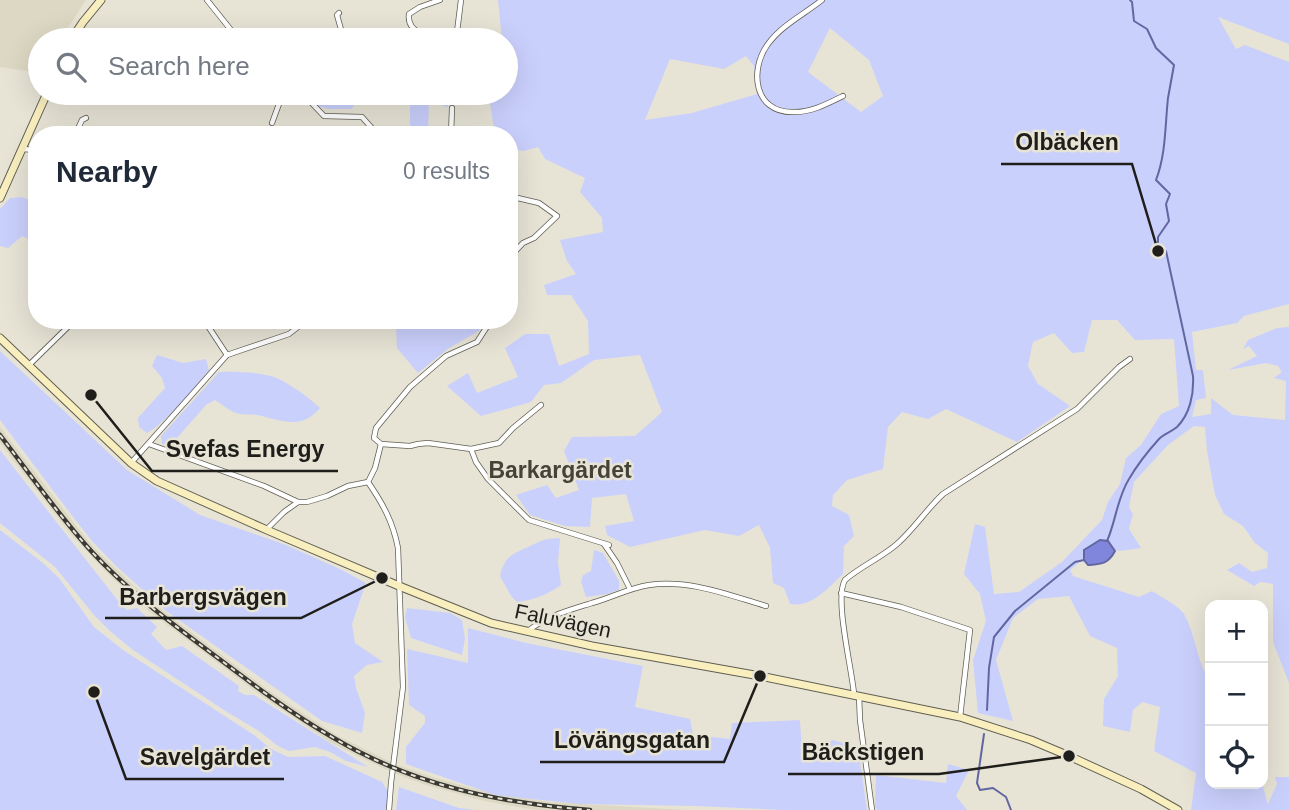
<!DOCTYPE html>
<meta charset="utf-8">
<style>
:root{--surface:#fff;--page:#f6f6f7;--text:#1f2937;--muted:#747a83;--line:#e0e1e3}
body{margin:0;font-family:Helvetica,sans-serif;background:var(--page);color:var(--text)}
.controls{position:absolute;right:21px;bottom:21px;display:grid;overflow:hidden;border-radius:14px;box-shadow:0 7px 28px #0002}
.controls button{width:63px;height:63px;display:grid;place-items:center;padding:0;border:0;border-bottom:2px solid var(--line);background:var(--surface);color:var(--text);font:35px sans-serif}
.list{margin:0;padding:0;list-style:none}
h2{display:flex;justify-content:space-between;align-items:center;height:91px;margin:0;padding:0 28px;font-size:30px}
h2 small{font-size:23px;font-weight:400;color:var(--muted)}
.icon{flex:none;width:38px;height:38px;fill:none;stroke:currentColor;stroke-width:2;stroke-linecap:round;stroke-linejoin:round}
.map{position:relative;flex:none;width:1289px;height:810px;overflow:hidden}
.search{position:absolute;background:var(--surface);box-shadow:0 7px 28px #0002;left:28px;top:28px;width:490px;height:77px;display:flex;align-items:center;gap:18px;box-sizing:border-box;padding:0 24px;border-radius:38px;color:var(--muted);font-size:26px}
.panel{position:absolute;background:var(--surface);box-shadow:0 7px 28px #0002;left:28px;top:126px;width:490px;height:203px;border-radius:28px}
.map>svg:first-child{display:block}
.built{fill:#ddd8c3}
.green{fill:#cad0fc;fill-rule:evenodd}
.water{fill:#7f86db;stroke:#6267a1;stroke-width:2}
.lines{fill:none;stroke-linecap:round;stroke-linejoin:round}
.stream{stroke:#6267a1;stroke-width:2}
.street-casing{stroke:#605e52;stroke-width:6}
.secondary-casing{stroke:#605e52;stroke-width:9}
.street{stroke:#fff;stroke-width:4.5}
.secondary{stroke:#f8eebe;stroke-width:7}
.rail-casing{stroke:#393833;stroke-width:4.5}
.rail{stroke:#e7e4d6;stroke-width:2;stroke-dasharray:5;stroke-linecap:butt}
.labels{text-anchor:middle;stroke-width:5;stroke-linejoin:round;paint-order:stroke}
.street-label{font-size:21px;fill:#1f1e1a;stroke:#e7e4d6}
.neighbourhood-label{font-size:23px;font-weight:bold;fill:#454338;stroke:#e7e4d6}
.leader{fill:none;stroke:#1f1e1a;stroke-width:2.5}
.callout-dot{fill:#1f1e1a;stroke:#e7e4d6;stroke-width:2.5}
.callout-label{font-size:23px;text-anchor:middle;font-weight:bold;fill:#1f1e1a;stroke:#e7e4d6;stroke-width:5;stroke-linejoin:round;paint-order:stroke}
</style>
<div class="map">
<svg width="1289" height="810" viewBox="0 0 1289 810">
<rect width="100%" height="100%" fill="#e7e4d6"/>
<!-- built -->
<g class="built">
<path d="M0,0H86L60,40H40V73L0,67Z"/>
<path d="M0,427L78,528L95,549L131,583L175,620L268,690L336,735L395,764L429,776L486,792L549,802L686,810H536L484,801L426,785L391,772L331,743L263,697L149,611L108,574L71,534L0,443Z"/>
</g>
<!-- green -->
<g class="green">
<path d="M498,0H1289V44L1218,17L1236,49L1245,45L1289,62V304L1244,316L1237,323L1192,332L1196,370H1203L1206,398L1196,400L1192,417L1211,414V398L1233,415L1285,420L1286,381L1274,378L1282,372L1278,366L1266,363L1228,370L1257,356L1249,346L1243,349L1248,340L1277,328L1289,327V683L1273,642V584L1260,582L1254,586L1227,570L1239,563L1252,572L1267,568L1268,553L1255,543L1243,526L1224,514L1215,495L1207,451L1205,427L1194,426L1168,445L1134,482L1129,507L1133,514L1129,529L1141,548L1119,551L1100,546L1070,570L1073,576L1139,597L1152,591C1161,597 1178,605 1184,614C1196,635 1196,660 1210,681V784H1262L1268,804L1277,784L1275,777H1289V810H1191L1196,773L1154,751L1160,707L1142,702L1133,710L1130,732L1103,726L1104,699L1118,676L1117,648L1090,636L1069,596L1038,599L1013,618L996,660L1013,721L978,713L973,660L986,621L980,594L964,574L975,524L985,527L994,594L1019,592L1062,562L1102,520L1108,502L1120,484L1126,458L1141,445L1161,414L1179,406L1174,339L1135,340L1117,320H1092L1084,352L1072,353L1054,333L1033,342L1028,366L1038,384L1070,406L1017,442L946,409L928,419L902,412L888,427L883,469L847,480L833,495L832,506L849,515L854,536L844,546L843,574C829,587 812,608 790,604L784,588L773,583L770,548L759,525L739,536L705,530L630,547L607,535L605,526L634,521L626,494L592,498L590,527L565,526L530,515L516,495L547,485L556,498L579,490L564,451L572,437L635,436L662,412L640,355L594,360L561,383L544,385L531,402L481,416L447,386L468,373L477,393L518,377L505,348L525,334H549L559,366L589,354L588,321L571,295H547L544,285L576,274L567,261L560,240L603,232L602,218L580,192L585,178L545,159L538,147L524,151L509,149V135H495L489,97L490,93H506V40H502ZM830,28L869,60L883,96L861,112L808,72ZM746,56L754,66L757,94L692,113L645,120L670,59L724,69Z"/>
<path d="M306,93H359L352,109H329L317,106Z"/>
<path d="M410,93H450L448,107L429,102L428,135H410Z"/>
<path d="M21,197L37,202V245L35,242L22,236L8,248L0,246V209L10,198Z"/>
<path d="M408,320H484L479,331L449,348L418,373L397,348L396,328Z"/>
<path d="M0,351L127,470L200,515L286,545L342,570L366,583L352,624L355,643L383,662L367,665L354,676L356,688L365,713L362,733L322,721L166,611L115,565L92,541L70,513L0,420Z"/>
<path d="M157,355L183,363L206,359L209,370C194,388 166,423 147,433L139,427L138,418L165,388L162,378L152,366Z"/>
<path d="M219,372C235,371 258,372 274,377C286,381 310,398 320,408C301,431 281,420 257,415C251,414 245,415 240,414C230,412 223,405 215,400L206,405L170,446L162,444L161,436Z"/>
<path d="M0,450L119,602L127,610L137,608L157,627L151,634L166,650L182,646L239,686L238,691L245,695H254L368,767L346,761L330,752L315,747L289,751L278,746L259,731L227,712L133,650L109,630L94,615L55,567L0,523Z"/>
<path d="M0,530L43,563L59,578L94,627L123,650L254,735L271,749L288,757L325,756L382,782L389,793L386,810H0Z"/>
<path d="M560,538L558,562L561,585C547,595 534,600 517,602L511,596L500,576C505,555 513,554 532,545C545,539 545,539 560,538Z"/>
<path d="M594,550L603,553L619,581V590L607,594L586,597L581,582L583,575L591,571Z"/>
<path d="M407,608L450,613L462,620L465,639L462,655L411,638L405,617Z"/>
<path d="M468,628L526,643L643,666L635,707L690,719L693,735L730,739L732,723L800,720L802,752L833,740L858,748L867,810H785L695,806L579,804L495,795L406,764V747L425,723V716L409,705L407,649L468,663Z"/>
<path d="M948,764L969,770L956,796L967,810H877L875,806L876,775L946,783Z"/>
<path d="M399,787L459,808L475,810H396Z"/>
</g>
<!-- water -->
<path class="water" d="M1100,540L1108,541L1115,551C1108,564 1102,564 1088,565L1084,560V550Z"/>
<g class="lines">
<!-- stream -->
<g class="stream">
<path d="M1107,541C1116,521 1117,498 1129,479C1136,467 1149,450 1159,439C1164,434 1171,432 1177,427C1190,414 1194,394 1193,376L1166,251H1158V237L1169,221L1166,204L1170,194L1156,180C1166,154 1165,126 1168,98C1170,87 1172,76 1174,65L1156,48L1147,29L1134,21L1132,2L1130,0"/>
<path d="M987,710L989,668L994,637L1015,611L1075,562L1084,560"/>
<path d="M984,734L977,783L980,790L993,788L1006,797L1011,810"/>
</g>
<defs>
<g id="street">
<path d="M207,0L239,40"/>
<path d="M440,0L420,7L409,14C406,37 437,37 454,40"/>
<path d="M822,0C803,15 782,25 768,44C749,70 754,112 792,112C810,113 827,104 843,96"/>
<path d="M339,13L337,15L344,40"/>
<path d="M216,40L233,34"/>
<path d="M456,40L461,0"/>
<path d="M299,93L303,94L324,116L362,117L378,135"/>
<path d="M272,123L283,93"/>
<path d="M75,135L82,120L86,118"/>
<path d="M451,135L452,108"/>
<path d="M22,149L37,150"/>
<path d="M509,196L539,203L557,216L534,238L523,243L509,258"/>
<path d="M204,320L227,355"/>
<path d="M29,365L75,320"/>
<path d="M149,444L264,486L298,502"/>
<path d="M381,444L410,446L418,444L428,443L471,449L476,462L488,479L529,520L609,545"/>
<path d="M471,449L499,443L513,428L541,405"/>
<path d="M131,463L227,355L289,334L307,320"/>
<path d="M267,529L284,512L298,502H307L327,496L348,486L368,482"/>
<path d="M604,544L617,563L630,589"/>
<path d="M841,593L901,607L970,630L960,717"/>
<path d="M528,631C546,616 570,610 592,603C611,598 629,588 649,585C689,579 728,595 766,606"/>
<path d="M854,694C852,669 834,598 845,580C861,566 881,558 897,544C914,529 926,510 943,494L1077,409L1119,367L1130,359"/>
<path d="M859,696L860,720L872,810"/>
<path d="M389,810L391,783L403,687L398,548C393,522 383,504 368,482L375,468L381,444L374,438L376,428L410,387L446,356L477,342L488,325V320"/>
</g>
<g id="secondary">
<path d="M71,40L83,22L101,0"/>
<path d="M0,198L47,93"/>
<path d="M0,338L131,463L157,481L267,530L399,586L491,623L592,646L760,676L960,717L1031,740L1069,756L1141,789L1178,810"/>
</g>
</defs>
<!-- street casing -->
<use href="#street" class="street-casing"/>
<!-- secondary casing -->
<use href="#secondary" class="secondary-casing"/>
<!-- street -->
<use href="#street" class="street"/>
<!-- secondary -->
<use href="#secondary" class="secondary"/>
<defs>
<path id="rail" d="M0,435C30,474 59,516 92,552C130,593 174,625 218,658C255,686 292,714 332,737C412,785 498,803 590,810"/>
</defs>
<!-- rail casing -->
<use href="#rail" class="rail-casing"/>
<!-- rail -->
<use href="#rail" class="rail"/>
</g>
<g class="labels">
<!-- street labels -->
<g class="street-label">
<text transform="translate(563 621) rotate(12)" y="7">Faluvägen</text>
</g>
<!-- neighbourhood labels -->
<g class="neighbourhood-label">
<text x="560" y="478">Barkargärdet</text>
</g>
</g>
<!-- callouts -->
<path class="leader" d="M1158 251L1132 164H1001M91 395L152 471H338M382 578L301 618H105M760 676L724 762H540M1069 756L939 774H788M94 692L126 779H284"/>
<g class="callout-dot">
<circle cx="1158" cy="251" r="7"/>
<circle cx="91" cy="395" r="7"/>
<circle cx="382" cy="578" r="7"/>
<circle cx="760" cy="676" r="7"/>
<circle cx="1069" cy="756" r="7"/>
<circle cx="94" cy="692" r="7"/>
</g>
<g class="callout-label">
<text x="1067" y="150">Olbäcken</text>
<text x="245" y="457">Svefas Energy</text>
<text x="203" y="605">Barbergsvägen</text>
<text x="632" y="748">Lövängsgatan</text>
<text x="863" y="760">Bäckstigen</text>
<text x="205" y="765">Savelgärdet</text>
</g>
</svg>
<div class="controls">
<button>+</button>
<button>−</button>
<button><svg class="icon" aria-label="locate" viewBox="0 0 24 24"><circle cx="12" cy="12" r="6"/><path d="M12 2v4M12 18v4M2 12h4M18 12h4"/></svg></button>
</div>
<div class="search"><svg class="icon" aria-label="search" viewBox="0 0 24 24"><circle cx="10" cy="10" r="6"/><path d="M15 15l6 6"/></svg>Search here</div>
<section class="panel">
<h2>Nearby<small>0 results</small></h2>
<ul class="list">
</ul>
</section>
</div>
